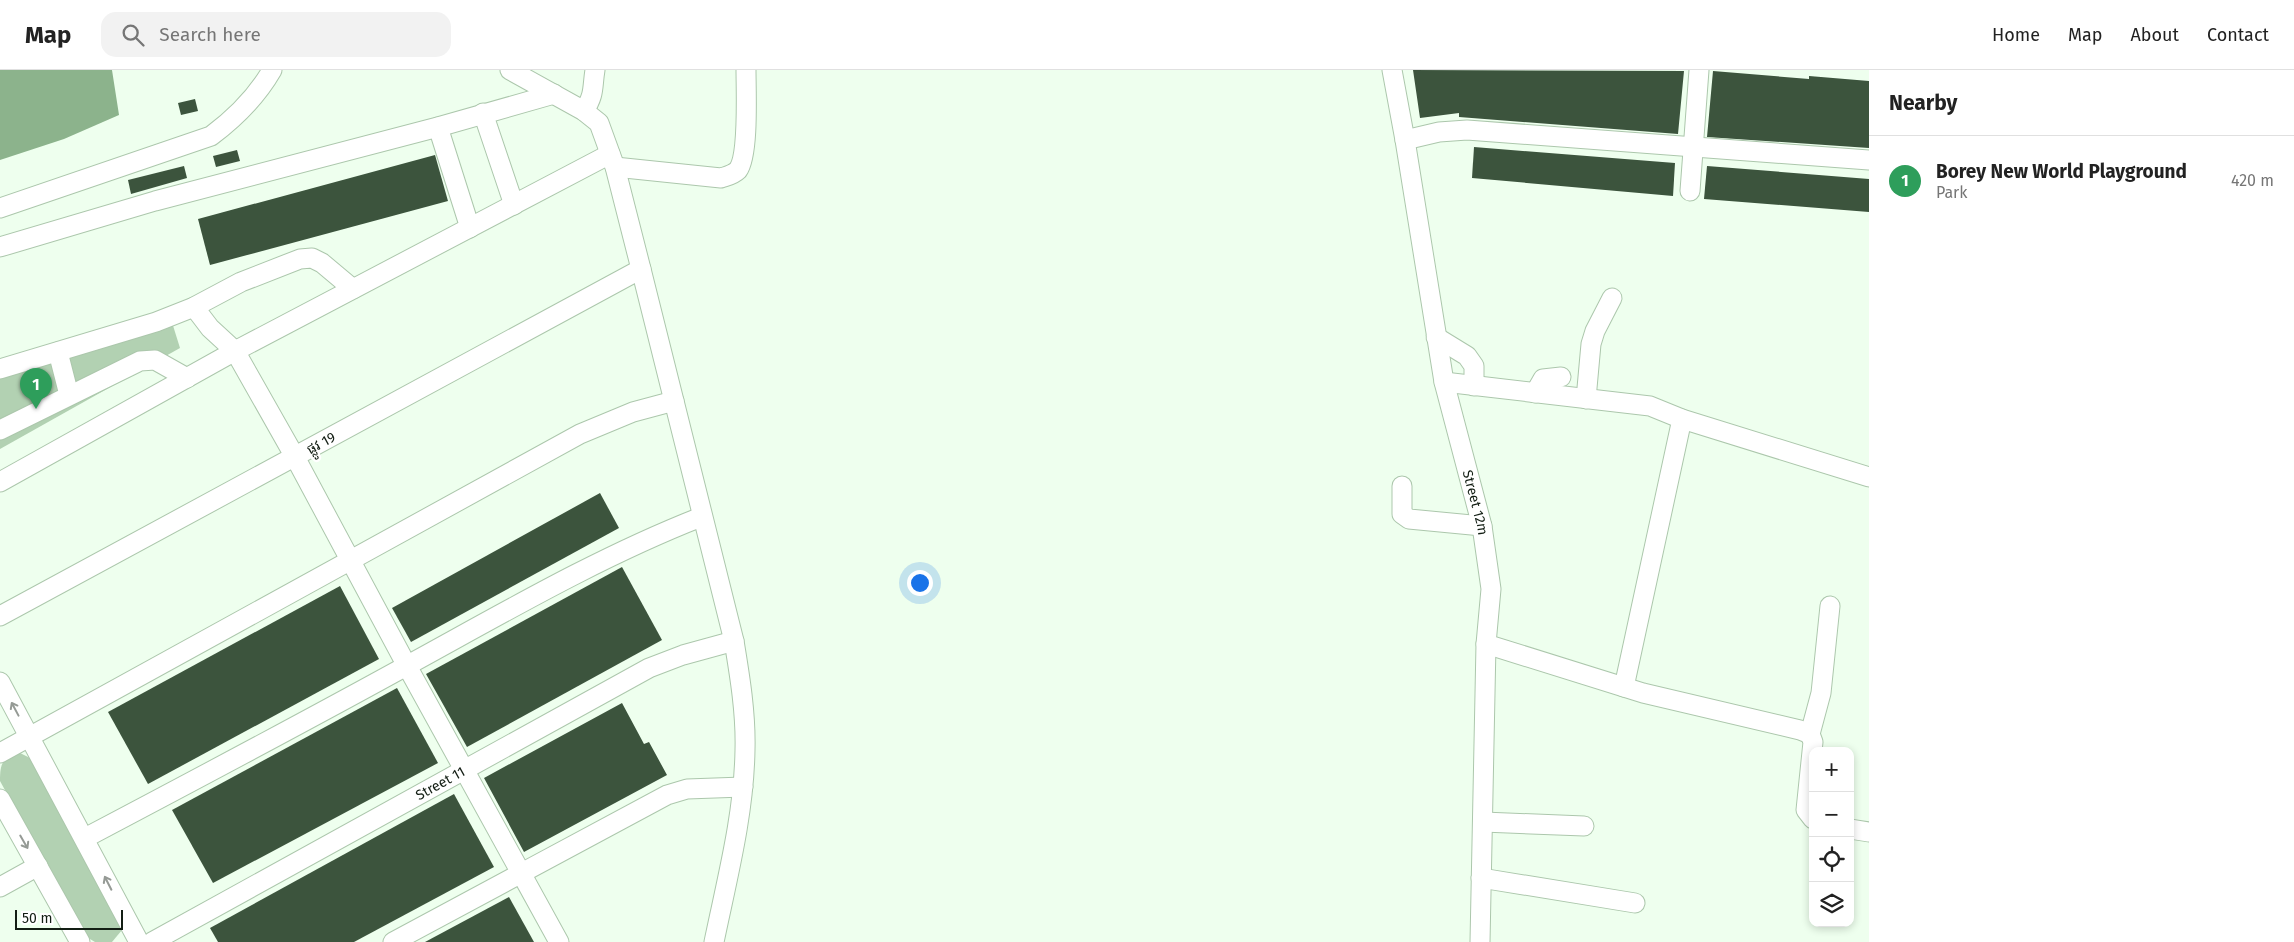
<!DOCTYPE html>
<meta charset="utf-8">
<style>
:root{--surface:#fff;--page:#f2f2f2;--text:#222;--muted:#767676;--line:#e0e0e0;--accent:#039328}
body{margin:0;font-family:"Fira Sans","Noto Sans Khmer",sans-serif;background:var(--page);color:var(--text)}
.controls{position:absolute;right:15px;bottom:15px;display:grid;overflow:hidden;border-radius:10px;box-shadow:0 2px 8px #0003}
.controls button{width:45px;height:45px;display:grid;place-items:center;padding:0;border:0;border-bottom:1px solid var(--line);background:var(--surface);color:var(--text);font:25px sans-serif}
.scale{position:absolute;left:15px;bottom:12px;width:108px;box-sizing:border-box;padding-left:5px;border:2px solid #131e14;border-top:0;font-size:14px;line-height:18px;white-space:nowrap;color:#131e14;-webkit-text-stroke:4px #fff;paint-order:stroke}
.you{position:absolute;left:919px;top:512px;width:18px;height:18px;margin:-12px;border:4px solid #fff;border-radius:50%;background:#1a73e8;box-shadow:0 0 0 8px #1a73e833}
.badge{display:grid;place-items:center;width:32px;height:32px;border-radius:50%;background:var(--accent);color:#fff;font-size:16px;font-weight:700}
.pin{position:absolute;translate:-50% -41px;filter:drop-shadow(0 1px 2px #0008)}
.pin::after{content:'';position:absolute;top:26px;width:18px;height:15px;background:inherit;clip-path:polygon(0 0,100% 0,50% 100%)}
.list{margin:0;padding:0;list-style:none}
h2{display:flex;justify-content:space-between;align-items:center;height:65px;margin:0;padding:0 20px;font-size:21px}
h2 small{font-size:16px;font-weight:400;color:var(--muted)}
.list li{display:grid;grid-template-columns:32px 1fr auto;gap:15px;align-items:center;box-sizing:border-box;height:90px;padding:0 20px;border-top:1px solid var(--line)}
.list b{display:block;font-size:19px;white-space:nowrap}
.list p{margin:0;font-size:16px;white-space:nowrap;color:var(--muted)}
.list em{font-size:16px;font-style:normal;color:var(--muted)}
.icon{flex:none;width:28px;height:28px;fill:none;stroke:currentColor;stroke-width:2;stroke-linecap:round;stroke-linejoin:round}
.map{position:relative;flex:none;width:1869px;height:872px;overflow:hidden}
header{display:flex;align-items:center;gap:30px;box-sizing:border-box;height:70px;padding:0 25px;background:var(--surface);border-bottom:1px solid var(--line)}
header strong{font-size:24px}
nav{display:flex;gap:28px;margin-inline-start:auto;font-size:18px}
.search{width:350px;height:45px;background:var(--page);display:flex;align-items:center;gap:12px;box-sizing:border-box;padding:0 18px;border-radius:15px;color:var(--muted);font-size:19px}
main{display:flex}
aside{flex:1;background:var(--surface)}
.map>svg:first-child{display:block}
.green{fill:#b2d1b2}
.water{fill:#8cb38c}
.building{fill:#3c543d}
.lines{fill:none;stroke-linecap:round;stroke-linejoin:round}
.minor-casing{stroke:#acc7ac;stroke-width:21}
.minor{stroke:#fff;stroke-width:19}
.oneway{stroke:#959a95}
.labels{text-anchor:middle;stroke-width:5;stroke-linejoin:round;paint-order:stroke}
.street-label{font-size:14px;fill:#131e14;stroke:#fff}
</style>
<header>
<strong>Map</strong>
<div class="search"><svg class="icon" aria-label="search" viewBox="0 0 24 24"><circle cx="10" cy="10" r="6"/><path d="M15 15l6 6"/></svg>Search here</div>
<nav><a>Home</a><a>Map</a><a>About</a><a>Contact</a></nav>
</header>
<main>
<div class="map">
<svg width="1869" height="872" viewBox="0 0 1869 872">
<rect width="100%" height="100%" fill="#efe"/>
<!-- green -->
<g class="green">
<path d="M170,246L180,278L0,379V299Z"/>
<path d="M20,683L34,690L121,847L122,860L112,872H95L85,866L0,711C0,693 2,688 20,683Z"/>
</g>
<!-- water -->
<path class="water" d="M0,0H112L119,45L64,69L0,90Z"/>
<!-- building -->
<g class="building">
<path d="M1413,0L1684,1L1678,64L1459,47V43L1420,48Z"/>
<path d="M1713,1L1809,9V6L1869,11V78L1707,67Z"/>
<path d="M195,29L198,41L181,45L178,33Z"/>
<path d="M1474,77L1675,93L1673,126L1472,108Z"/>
<path d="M237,80L240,91L216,97L213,86Z"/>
<path d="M435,85L448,131L210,195L198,149Z"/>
<path d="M184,96L187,108L131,124L128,110Z"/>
<path d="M1707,96L1869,109V142L1704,129Z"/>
<path d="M600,423L619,458L411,572L392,538Z"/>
<path d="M622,497L662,570L467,677L426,604Z"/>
<path d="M340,516L379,589L148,714L108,642Z"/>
<path d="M397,618L438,693L213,813L172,740Z"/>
<path d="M622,633L644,674L649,672L667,705L524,782L484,708Z"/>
<path d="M454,724L494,797L354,872H218L210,858Z"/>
<path d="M509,827L534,872H425Z"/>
</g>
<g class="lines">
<defs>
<g id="minor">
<path d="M510,0L584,41L599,53L615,97L641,199L734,571C740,607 746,644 745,680C744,745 727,809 714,872"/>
<path id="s1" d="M1392,0L1405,70L1444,312L1482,456L1491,519L1486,574L1480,872"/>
<path d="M584,41C595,24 592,18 595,0"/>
<path d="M483,43L514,135"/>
<path d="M438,57L470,158"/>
<path d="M1405,70L1439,62L1467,60L1869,90"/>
<path d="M615,97L721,108C727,106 733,105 738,100C749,85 746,21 746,0"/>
<path d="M1690,121L1699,0"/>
<path d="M0,138L211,66C235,48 257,26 272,0"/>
<path d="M0,177L155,131L438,57L554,24"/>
<path d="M194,237L210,258L235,281L295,387L407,596L559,872"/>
<path d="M1436,267L1467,286L1474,296V316"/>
<path d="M58,282L69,325"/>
<path d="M0,299L156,252L194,237L241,212L300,189L312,188L322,193L353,219"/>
<path d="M1444,312L1650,336L1682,349L1869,407"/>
<path d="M1535,323L1543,309L1561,307"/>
<path d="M1586,329L1591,274L1595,261L1612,228"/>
<path d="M0,360L140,291L155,290L187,308"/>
<path d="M0,412L235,281L610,84"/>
<path d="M1402,416V444L1409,449L1482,456"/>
<path d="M0,546L641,199"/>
<path d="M1486,574L1643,623L1800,660L1810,664"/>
<path d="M0,612L139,872"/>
<path d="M1624,617L1682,349"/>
<path d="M0,683L580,364L633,342L674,331"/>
<path d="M0,729L80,872"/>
<path d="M1813,749L1806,740L1813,672L1810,664L1821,623L1830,536"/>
<path d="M1483,752L1584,756"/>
<path d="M1850,759L1869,762"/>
<path d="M85,768C193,711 301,654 408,595C505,542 599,487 701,447"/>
<path d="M1481,808L1635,833"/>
<path d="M0,817L38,796"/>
<path id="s2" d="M152,872L649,598L683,585L734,571"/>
<path d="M393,872L667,725L687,719L743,717"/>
</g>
</defs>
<!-- minor casing -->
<use href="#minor" class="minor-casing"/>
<!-- minor -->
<use href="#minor" class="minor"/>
</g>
<!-- one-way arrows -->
<defs><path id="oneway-shaft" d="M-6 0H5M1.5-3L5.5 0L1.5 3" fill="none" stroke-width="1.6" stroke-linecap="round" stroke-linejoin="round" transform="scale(1.25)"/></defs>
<g class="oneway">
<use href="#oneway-shaft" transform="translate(15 639) rotate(-118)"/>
<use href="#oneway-shaft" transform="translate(24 772) rotate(60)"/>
<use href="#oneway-shaft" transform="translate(108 813) rotate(-117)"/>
</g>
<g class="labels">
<!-- street labels -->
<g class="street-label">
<text transform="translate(321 373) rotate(-29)" y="5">ផ្លូវ 19</text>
<text dy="5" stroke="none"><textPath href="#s1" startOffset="441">Street 12m</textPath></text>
<text dy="5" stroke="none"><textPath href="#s2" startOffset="329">Street 11</textPath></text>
</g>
</g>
</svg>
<div class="controls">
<button>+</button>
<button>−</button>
<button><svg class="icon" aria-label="locate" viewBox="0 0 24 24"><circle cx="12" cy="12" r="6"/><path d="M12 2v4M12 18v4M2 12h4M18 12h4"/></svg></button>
<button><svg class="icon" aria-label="layers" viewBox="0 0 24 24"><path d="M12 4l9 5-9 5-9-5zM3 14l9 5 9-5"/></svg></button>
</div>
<div class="scale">50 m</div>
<div class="you"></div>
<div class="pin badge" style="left:36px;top:339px;background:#2e9e5b">1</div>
</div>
<aside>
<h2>Nearby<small></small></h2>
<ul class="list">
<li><span class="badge" style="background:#2e9e5b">1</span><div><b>Borey New World Playground</b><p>Park</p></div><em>420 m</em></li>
</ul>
</aside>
</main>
